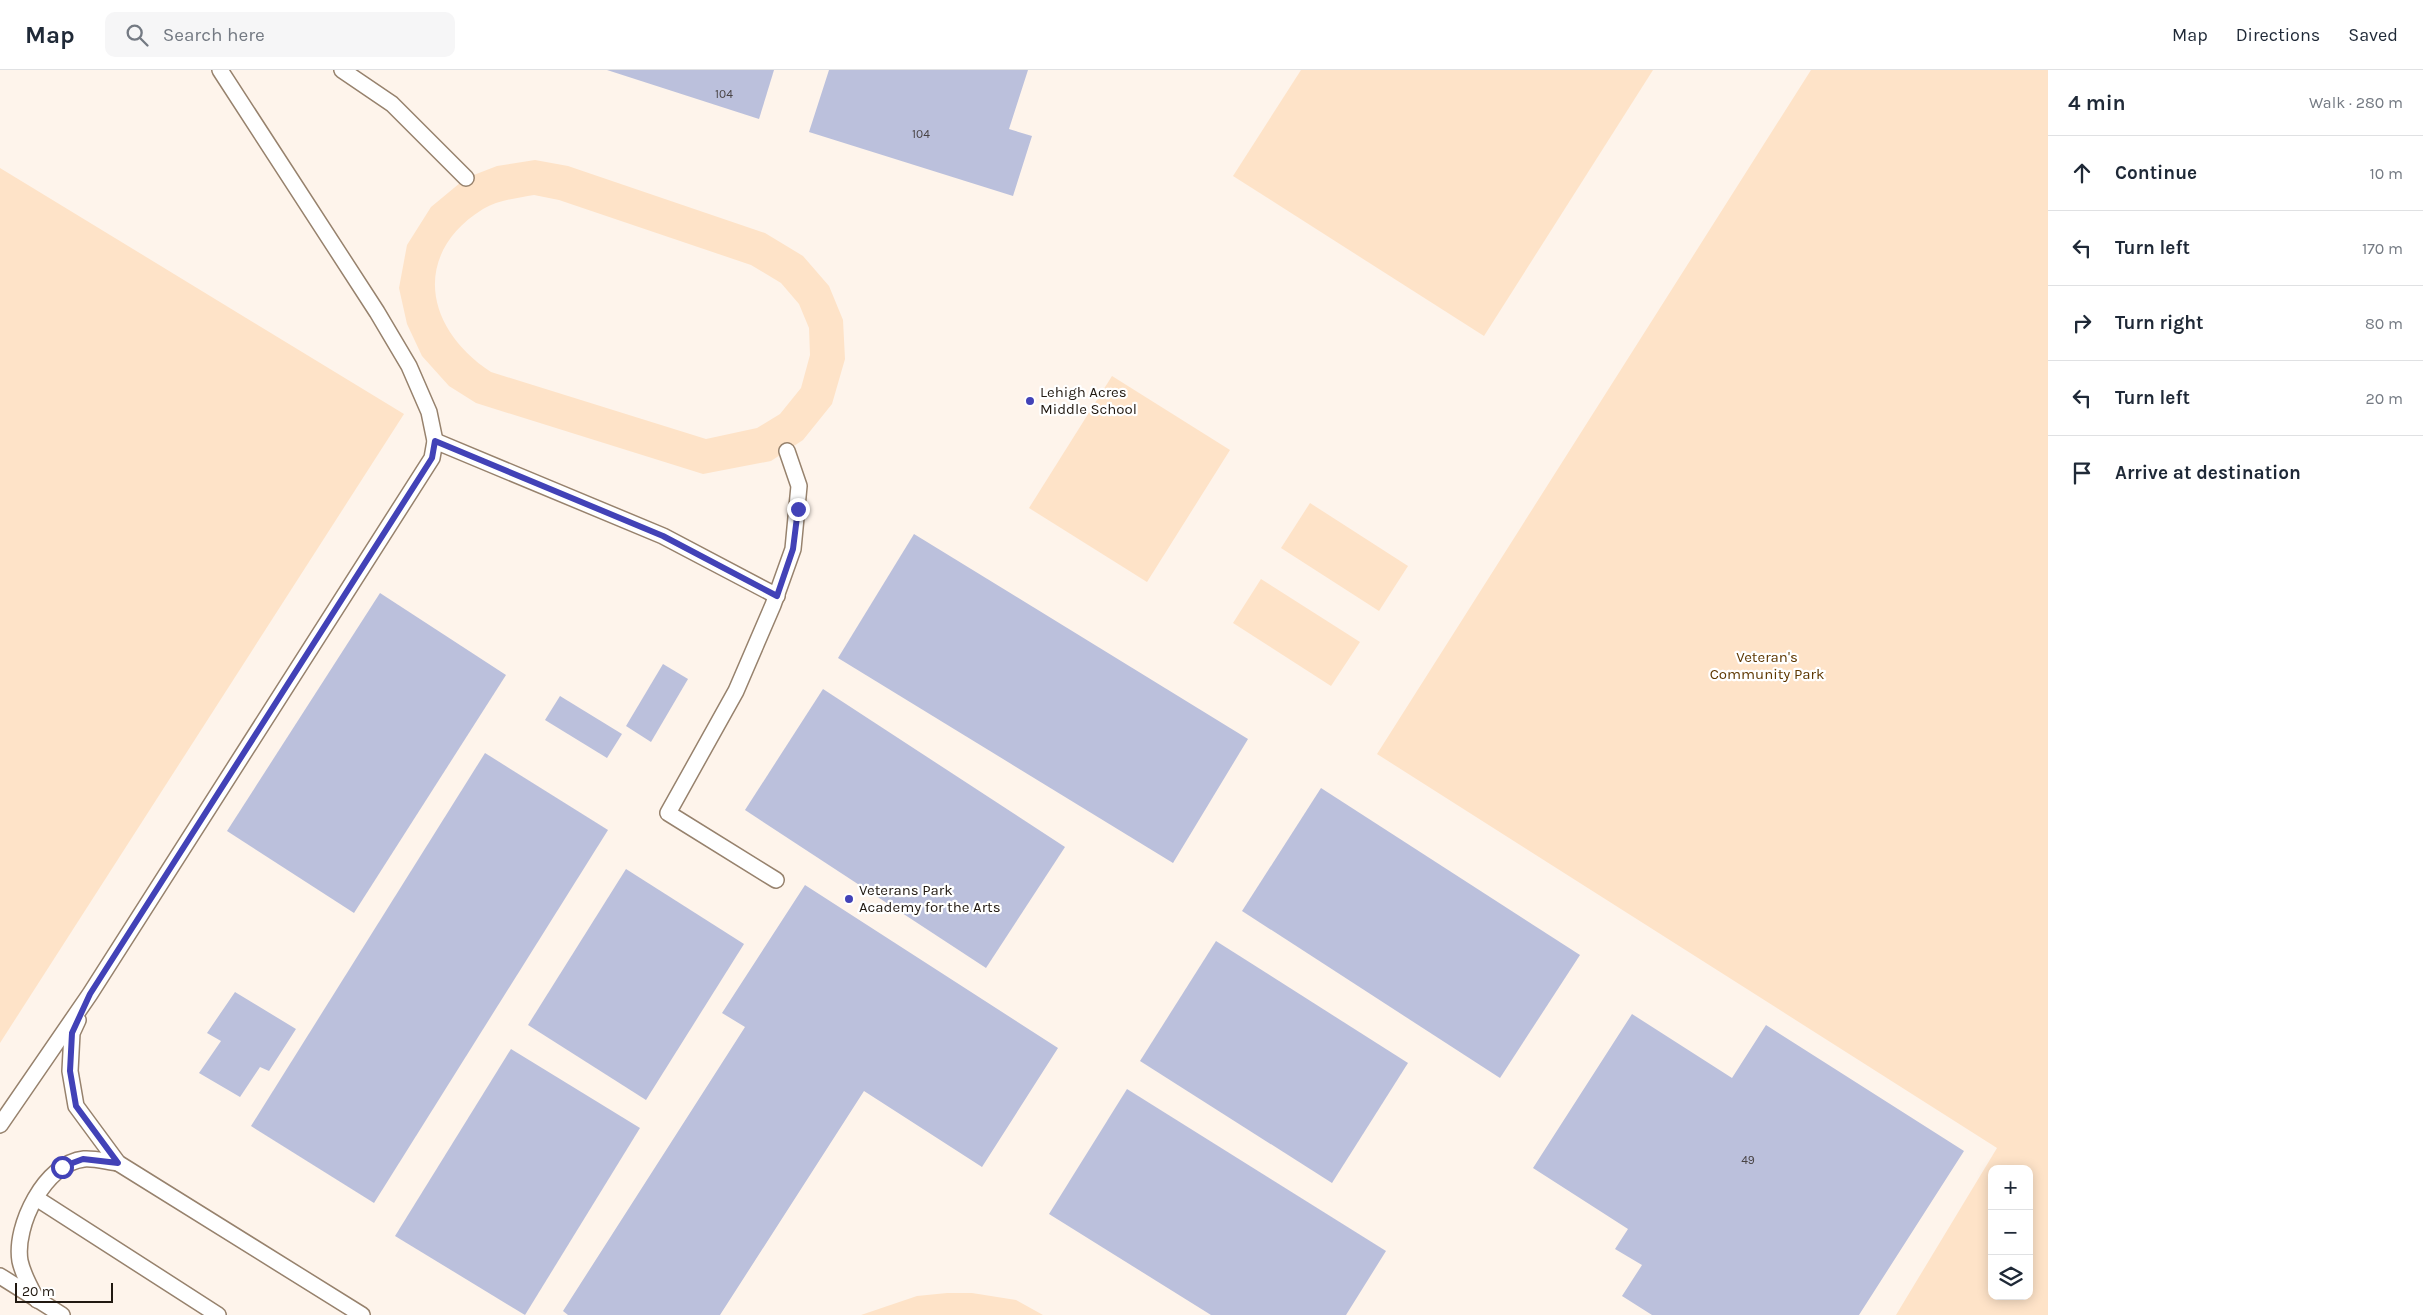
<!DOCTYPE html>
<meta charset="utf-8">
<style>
:root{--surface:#fff;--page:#f6f6f7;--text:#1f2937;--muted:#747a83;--line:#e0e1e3}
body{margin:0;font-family:Karla,sans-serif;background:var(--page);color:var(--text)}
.controls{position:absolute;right:15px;bottom:15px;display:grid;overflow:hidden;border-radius:10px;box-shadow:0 2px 12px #0003}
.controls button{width:45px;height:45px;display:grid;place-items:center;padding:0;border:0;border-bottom:1px solid var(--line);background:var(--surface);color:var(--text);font:25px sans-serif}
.scale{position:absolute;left:15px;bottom:12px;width:98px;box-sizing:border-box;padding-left:5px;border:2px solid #211911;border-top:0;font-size:14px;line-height:18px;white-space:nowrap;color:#211911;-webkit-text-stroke:4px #fff;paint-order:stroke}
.stop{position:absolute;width:15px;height:15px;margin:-11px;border:4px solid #4242b7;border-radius:50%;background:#fff}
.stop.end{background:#4242b7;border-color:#fff;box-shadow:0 1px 5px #0008}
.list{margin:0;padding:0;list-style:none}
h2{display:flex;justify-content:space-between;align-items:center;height:65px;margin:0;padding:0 20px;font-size:21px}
h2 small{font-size:16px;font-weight:400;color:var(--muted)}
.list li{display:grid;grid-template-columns:32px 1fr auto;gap:15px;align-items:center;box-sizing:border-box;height:75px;padding:0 20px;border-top:1px solid var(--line)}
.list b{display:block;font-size:19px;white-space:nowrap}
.list em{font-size:16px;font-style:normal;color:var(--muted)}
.icon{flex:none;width:28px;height:28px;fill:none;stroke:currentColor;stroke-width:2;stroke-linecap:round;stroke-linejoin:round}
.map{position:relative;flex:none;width:2048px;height:1245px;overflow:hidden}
header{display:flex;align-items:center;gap:30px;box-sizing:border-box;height:70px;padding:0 25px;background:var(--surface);border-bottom:1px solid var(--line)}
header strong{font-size:24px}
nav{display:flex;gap:28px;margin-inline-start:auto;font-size:18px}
.search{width:350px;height:45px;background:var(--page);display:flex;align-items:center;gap:12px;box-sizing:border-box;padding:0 18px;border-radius:10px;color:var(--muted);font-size:19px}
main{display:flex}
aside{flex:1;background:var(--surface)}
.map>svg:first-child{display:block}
.green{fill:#fee3c8;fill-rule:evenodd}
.building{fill:#bbc0dc}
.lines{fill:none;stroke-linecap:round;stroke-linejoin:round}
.service-casing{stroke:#97826d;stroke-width:18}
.service{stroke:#fff;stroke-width:15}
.route{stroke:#4242b7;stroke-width:6}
.poi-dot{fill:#4242b7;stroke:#fff;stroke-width:2}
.labels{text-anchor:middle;stroke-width:4.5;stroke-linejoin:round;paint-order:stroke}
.number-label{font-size:12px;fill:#484344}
.poi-label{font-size:15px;fill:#211911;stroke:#fff;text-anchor:start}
.park-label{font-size:15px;fill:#5e3700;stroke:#fff}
</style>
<header>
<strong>Map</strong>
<div class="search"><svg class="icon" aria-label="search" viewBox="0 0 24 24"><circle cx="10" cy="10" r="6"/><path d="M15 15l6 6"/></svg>Search here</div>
<nav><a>Map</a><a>Directions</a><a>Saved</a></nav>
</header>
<main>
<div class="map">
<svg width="2048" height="1245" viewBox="0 0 2048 1245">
<rect width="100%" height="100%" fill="#fef4eb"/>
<!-- green -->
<g class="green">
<path d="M1301,0H1653L1484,266L1233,106Z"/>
<path d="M1811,0H2048V1245H1896L1997,1078L1377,684ZM1992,1099H2029V1226H1992Z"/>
<path d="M535,90L568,96L765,163L803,186L829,216L843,250L845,289L832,334L803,370L771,391L703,404L476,333L449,316L422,286L407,254L399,218L407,175L431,137L466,108L497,96ZM534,125L559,130L751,195L781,213L799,234L809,258L810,285L801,318L780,344L757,358L706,369L491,302C425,259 411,184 483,139C498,130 518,128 534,125Z"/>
<path d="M0,98L404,344L0,973Z"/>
<path d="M1112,306L1230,380L1147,512L1029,438Z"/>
<path d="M1310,433L1408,496L1379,541L1281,478Z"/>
<path d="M1261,509L1360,572L1331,616L1233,553Z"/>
<path d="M947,1223H972L1016,1230L1043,1245H861L917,1226Z"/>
</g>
<!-- building -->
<g class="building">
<path d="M607,0H774L759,49Z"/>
<path d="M829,0H1028L1009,59L1032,66L1013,126L809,62Z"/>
<path d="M914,464L1248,669L1173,793L838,588Z"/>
<path d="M380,523L506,605L354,843L227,761Z"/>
<path d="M663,594L688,609L651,672L626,656Z"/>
<path d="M823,619L1065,777L986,898L745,740Z"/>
<path d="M560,626L622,664L607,688L545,650Z"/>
<path d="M485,683L608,760L374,1133L251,1056Z"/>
<path d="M1321,718L1580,885L1500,1008L1242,841Z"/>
<path d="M626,799L744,874L646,1030L528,955Z"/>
<path d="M805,815L1058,978L982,1097L864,1021L720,1245H568L563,1241L745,957L722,943Z"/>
<path d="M1216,871L1408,993L1332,1113L1140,991Z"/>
<path d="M235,922L296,959L269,1001L260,997L240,1027L199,1003L221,971L207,963Z"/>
<path d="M1632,944L1732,1008L1766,955L1964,1081L1859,1245H1652L1622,1226L1642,1195L1615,1179L1628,1159L1533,1098Z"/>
<path d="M511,979L640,1058L525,1245L395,1166Z"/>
<path d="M1127,1019L1386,1181L1346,1245H1211L1049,1144Z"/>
</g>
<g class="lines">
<defs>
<g id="service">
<path d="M342,0L392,34L466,108"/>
<path d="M435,371L663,466L777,526"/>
<path d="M776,810L668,743L736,621L773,535L793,479L799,416L787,381"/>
<path d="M78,950L72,963L70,1001L76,1036L118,1093L362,1245"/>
<path d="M0,1055L90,924L432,388L435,371L429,342L409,296L377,242L220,0"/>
<path d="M36,1128L218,1245"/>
<path d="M0,1206L62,1245"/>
<path d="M37,1230C30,1217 23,1205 20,1191C14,1156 45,1093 84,1089C94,1088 108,1092 118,1093"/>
</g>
</defs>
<!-- service casing -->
<use href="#service" class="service-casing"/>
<!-- service -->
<use href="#service" class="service"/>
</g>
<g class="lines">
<!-- route -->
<path class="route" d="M62,1097L83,1089L118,1093L76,1036L70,1001L72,963L90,924L432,388L435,371L663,466L777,526L793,479L798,439"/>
</g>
<!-- markers -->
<g class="poi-dot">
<circle cx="1030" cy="331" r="5"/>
<circle cx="849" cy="829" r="5"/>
</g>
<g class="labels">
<!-- number labels -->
<g class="number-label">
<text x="724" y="28">104</text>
<text x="921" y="68">104</text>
<text x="1748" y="1094">49</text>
</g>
<!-- poi labels -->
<g class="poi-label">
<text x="1040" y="327">Lehigh Acres<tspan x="1040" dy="17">Middle School</tspan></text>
<text x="859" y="825">Veterans Park<tspan x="859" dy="17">Academy for the Arts</tspan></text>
</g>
<!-- park labels -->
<g class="park-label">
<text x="1767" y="592">Veteran's<tspan x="1767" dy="17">Community Park</tspan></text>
</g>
</g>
</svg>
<div class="controls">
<button>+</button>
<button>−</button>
<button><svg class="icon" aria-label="layers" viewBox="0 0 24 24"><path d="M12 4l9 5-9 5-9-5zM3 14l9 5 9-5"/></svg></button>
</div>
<div class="scale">20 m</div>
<div class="stop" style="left:62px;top:1097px"></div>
<div class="stop end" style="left:798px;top:439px"></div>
</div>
<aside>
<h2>4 min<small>Walk · 280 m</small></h2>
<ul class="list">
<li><svg class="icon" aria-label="ahead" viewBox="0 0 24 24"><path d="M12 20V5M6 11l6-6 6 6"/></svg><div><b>Continue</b></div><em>10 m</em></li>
<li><svg class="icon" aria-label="left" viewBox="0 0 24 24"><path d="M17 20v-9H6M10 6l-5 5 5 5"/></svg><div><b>Turn left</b></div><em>170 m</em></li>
<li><svg class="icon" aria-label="right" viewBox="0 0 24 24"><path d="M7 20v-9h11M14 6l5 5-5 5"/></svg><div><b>Turn right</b></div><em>80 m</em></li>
<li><svg class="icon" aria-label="left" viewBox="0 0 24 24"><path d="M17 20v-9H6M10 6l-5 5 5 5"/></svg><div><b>Turn left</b></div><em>20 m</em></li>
<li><svg class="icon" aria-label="arrive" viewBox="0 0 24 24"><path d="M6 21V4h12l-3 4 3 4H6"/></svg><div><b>Arrive at destination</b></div></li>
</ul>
</aside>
</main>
